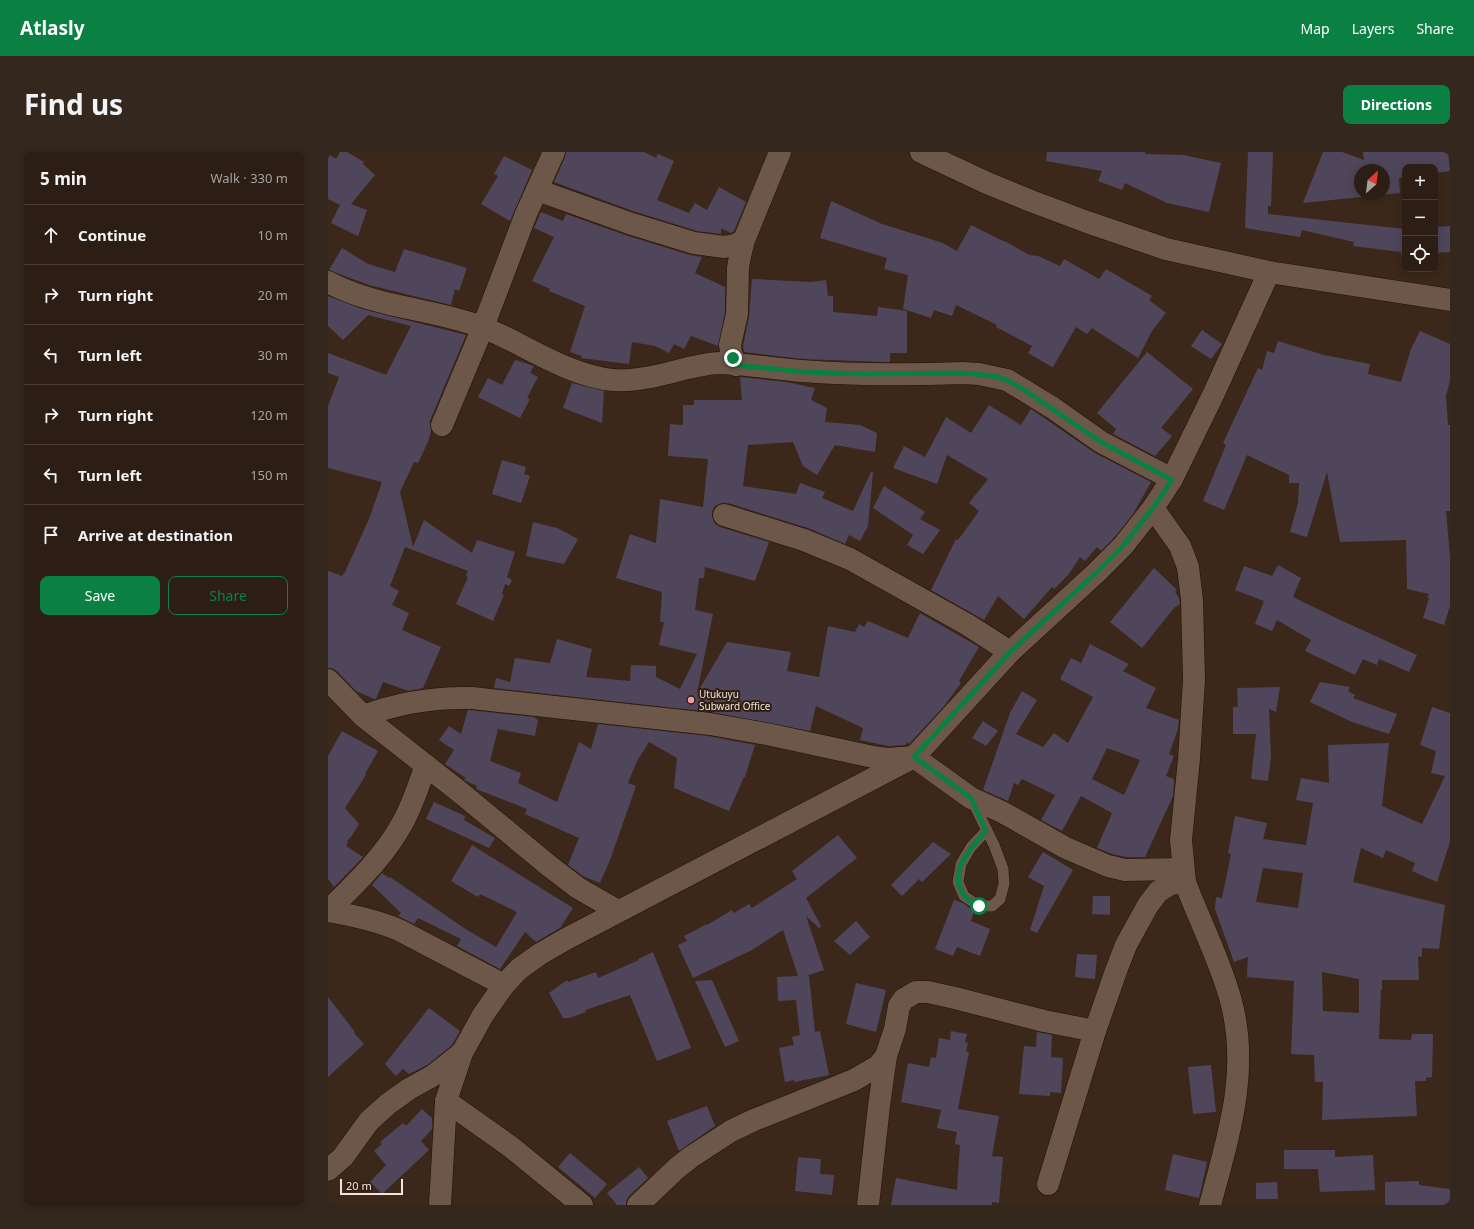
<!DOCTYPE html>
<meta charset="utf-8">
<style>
:root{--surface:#2c1e14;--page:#34271d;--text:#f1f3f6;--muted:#a6a2a0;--line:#483c34;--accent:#0b8043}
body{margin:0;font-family:"Noto Sans",sans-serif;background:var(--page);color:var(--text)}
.controls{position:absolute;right:12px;top:12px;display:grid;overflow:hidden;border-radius:8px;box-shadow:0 2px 10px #0003}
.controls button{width:36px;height:36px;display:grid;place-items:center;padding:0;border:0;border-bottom:1px solid var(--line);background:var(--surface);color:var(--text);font:20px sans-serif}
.compass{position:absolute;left:1026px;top:12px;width:36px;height:36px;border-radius:50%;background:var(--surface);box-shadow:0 2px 10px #0003;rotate:28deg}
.scale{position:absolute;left:12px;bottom:10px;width:63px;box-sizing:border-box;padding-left:4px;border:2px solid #f2e5dd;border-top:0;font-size:11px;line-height:14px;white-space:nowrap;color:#f2e5dd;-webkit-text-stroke:3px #301e12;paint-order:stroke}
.stop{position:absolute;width:12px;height:12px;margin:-9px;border:3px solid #0b8043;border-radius:50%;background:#fff}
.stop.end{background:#0b8043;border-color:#fff;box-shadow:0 1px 4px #0008}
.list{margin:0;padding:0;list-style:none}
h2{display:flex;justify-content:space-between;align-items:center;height:52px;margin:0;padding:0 16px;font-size:17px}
h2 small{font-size:13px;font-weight:400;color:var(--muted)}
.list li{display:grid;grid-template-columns:26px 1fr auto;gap:12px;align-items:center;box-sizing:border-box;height:60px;padding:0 16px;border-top:1px solid var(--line)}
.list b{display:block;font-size:15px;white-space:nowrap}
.list em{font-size:13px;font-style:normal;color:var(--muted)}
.actions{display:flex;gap:8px;padding:12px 16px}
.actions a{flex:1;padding:9px 0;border:1px solid var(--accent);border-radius:8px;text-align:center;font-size:14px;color:var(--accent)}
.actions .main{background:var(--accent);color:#fff}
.icon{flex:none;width:22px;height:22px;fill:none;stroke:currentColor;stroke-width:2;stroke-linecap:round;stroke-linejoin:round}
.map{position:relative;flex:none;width:1122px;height:1053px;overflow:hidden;border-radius:8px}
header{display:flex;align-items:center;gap:24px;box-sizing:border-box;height:56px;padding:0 20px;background:var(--accent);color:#fff}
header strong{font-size:19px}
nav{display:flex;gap:22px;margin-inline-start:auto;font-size:14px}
.intro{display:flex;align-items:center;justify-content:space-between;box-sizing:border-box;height:96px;padding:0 24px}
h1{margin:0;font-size:28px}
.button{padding:10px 18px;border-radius:8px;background:var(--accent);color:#fff;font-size:14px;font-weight:700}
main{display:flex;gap:24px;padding:0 24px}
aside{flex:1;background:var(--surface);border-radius:8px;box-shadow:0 2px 10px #0003}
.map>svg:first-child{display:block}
.building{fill:#50465b;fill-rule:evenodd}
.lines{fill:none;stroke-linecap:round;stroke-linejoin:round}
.service-casing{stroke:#211105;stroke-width:12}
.minor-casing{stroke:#211105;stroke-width:23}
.tertiary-casing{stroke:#211105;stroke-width:23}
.service{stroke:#6c5749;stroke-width:11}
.minor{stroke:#6c5749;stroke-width:22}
.tertiary{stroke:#6c5749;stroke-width:22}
.route{stroke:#0b8043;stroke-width:5}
.poi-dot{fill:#f49b9f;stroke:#301e12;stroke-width:1.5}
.labels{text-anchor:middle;stroke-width:4;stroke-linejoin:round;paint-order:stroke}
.poi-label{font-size:10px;fill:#f2e5dd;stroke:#301e12;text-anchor:start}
</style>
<header>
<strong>Atlasly</strong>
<nav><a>Map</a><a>Layers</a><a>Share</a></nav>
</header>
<div class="intro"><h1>Find us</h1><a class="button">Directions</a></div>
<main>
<aside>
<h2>5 min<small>Walk · 330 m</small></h2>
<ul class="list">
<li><svg class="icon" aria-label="ahead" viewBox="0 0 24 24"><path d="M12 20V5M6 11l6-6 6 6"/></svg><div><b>Continue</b></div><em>10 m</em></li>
<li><svg class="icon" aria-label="right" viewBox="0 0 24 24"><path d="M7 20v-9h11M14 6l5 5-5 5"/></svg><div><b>Turn right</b></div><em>20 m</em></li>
<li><svg class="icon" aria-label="left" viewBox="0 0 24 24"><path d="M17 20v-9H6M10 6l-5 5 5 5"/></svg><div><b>Turn left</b></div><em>30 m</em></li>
<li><svg class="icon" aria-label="right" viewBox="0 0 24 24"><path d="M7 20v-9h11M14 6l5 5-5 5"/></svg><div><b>Turn right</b></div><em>120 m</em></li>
<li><svg class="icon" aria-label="left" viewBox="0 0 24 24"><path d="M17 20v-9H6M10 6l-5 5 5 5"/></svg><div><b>Turn left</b></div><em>150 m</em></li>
<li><svg class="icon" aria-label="arrive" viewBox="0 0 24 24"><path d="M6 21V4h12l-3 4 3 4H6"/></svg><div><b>Arrive at destination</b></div></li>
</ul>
<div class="actions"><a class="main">Save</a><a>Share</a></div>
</aside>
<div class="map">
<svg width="1122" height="1053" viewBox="0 0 1122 1053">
<rect width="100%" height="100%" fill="#3b281b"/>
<!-- building -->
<g class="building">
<path d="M12,0H19L36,10L35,12L47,23L23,52L39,58L30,84L3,71L12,53L0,47V2L8,7Z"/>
<path d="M238,0H316L328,6L330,2L346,9L329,48L361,61L367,51L379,58L391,35L418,50L406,79L403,81L393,76V82L369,79L305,59L226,30L237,5Z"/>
<path d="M719,0H817V2L855,3L893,11L881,60L839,51L797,31L794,38L770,29L774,19L718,9Z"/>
<path d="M920,0H945L943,54H940V62L1077,77V103H1073V100L1025,94L1026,90L974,78L972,85L917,76Z"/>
<path d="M995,0H1014L1036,8L1035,0H1120L1122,19L1107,21V15H1077V25L1071,26L1072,41L975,51ZM1032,18H1056V42H1032Z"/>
<path d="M176,4L204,18L182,69L153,52L170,24L166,22Z"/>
<path d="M503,49L554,72L615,91L629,99L643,73L677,90V89L701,103L710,104L732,114L736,107L771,127L778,117L824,144L821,148L838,161L824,179L810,206L764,176L759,182L748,175L725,215H724L700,201L704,194L668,175L669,173L628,153L624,164L606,158L603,166L575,157L580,123L556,117L559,106L492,86Z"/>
<path d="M213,60L235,69L238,62L297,83L362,103L374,105L367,121L397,135V160L390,194L363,184L356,197L346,192L341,201L327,194L304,190L301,212L253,206L254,204L242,200L257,154L221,139L222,137L204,129L226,85L206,76Z"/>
<path d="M1122,74V100L1107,101V75Z"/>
<path d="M14,96L40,112L67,120L76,97L139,116L131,139L127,137L123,153L41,133L1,118Z"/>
<path d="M424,127L483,130L498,128L500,144H505V160L549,164L550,155L579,159V201H562V210H555L475,207L416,200L415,194L421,165Z"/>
<path d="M0,144L34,157L138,183L101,271H102L103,279L100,290L90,311L86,310L72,340L85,395L96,368L144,401L149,388L187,400L179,425L184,428L181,434L177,432L174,442L176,443L165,469L128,452L140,425L138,424L140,419L77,395L62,434L71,439L64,453L81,461L74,478L113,495L95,536L81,539L55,530L48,547H46L28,539L9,519L4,516H0V419L14,424L17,420L41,367L54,330L0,316V254L11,225L0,221V201L58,223L83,174L40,163L15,188L0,174Z"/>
<path d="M874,178L894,192L883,207L863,194Z"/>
<path d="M1092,179L1122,192V228L1118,244L1120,273H1122V359H1118L1122,405V454L1116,473L1095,466L1101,446L1099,445L1101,442L1079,437L1078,388L1012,390L999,320L979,385L962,380L970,351L971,331H961V323L919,303L896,358L875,349L898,293L895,291L930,216L934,218L939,199L946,201L950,189L996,203L1042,212L1040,222L1073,230L1083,197Z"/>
<path d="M819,200L865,237L833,276L844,284L827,304L785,282L788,277L769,261Z"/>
<path d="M187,208L206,214L202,221L210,225L199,246L202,247L192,266L150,245L160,226L174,233Z"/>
<path d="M412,225L458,230L487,236L483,248L499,256L497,270L532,273L549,281L547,300L507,293L489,323L475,314L465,290L420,293L415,334L468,342L472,331L497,340L494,346L525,359L543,320H545L540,374L532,389L521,383L517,392L480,376L400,351H393L387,354L384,359V365L387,372L392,375L441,390L427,429L377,415L376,426H371L367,458L385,462L369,541L399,490L463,500L459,519L491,525L500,474L527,480L531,472L536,475L540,469L580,486L592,461L651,495L631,529L633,531L617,553L581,592L579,590L577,593L560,594L532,588L535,576L488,554L482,579L383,560L166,536L168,526L182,530L187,506L222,511L229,487L264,497L258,525L302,529L303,513L328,514V525L352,537L369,502L331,493L336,470H332L334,440L288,426L302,382L328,391L332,347L375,355L380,307L340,304L342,272L355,273V253H366V248H414Z"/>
<path d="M244,231L276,239L274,271L235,256Z"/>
<path d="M661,253L693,273L703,257L767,301L823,330L805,362L786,386L773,399L769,395L757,409L752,405L741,422L726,437L724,435L696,467L670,444L656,468L603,438L628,387L630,388L651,359L641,351L660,327L619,303L609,332L565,316L576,294L597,305L618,265L643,281Z"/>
<path d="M174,308L198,315L196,322L202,324L193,351L164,342Z"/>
<path d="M556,334L597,360L592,367L612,378L595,402L579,393L585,383L545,356Z"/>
<path d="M205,370L229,376L250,387L236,412L198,404Z"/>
<path d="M950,413L973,426L965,445L1008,466L1089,503L1081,520L1051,507L1049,513L1035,507L1027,523L977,499L983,488L949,468L944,479L927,472L936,449L907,438L916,414L944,424Z"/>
<path d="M826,416L849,438L847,440L851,446L852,452L846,456L814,496L782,470Z"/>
<path d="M762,492L801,512L795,519L828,536L818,556L851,568L850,577L841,602L846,604L838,624L846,627L845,644L817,705H798L784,702L769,696L784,661L753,644L734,679L713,668L727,643L694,627L690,633L686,631L680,649L655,638L682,561L694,539L709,548L688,582L715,595L726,581L740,591L765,545L732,527L743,506L753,511ZM779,596L812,608L796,643L764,627Z"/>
<path d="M992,530L1022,535L1020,539L1027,543L1025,546L1069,562L1061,582L1024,570L982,550Z"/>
<path d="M952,535L948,560L941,557L943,604L940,629L923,627L928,582H905V555H910L909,536Z"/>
<path d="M1104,555L1122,561V690L1109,730L1084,719L1087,711L1058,698L1055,706L1033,696L1025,730L1117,753L1111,797L1094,796V804L1090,805L1091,828H1054V838H1053L1051,887L1083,888L1084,882H1105L1104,925L1098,926V929H1087L1089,964L994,968L995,930H987L986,903L963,902L966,829L919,825L920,805L906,810L887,757L888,745L894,746L903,702L900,701L907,664L939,671L935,687L978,693L985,651L968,648L973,626L1001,631L1000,593L1061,591L1054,654L1094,672L1117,624L1103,621L1108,599L1092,593ZM935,716L975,721L970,756L928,750ZM994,820L1031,827V861L995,859Z"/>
<path d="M140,558L206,565L210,568L207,584L170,577L162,609L193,621L190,631L229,650L251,590L263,597L270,572L380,584L427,593L417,625H416L401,659L346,636L349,606L321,590L309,609L300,631L308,634L282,708L272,731L255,724L240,713L251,686L197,662L199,657L148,637L149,634L136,628L138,626L117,612L126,598L111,588L121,574L133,582Z"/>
<path d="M655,569L670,579L658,594L644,586Z"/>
<path d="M14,579L50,599L37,622L38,623L17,656L31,672L23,685L19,689L20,690L18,694L35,705L6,735L0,727V604Z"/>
<path d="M106,650L137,664L136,668L167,686L161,696L98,667Z"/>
<path d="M510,683L529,706L478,746L493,774L491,776L478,764L496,818L478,824H481L487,880L492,879L501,923L466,930V928L457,930L451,896L466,893L464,885L472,883L468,848L450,849L449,825L470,824L455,778L424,798L365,826L350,793L359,789L356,784L379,772V773L404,758L406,761L421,752L424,756L469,727L464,719Z"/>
<path d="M605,690L623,702L594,730L591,727L574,744L563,733Z"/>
<path d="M144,693L245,756L232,776L208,790L197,780L172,817L129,794L133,787L90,766L86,772L70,764L73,761L44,733L54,721L61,726L62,725L139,778L168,795L189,760L152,742L150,745L123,729Z"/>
<path d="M715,700L745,718L709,781L702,778L716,734L700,725Z"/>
<path d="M765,744H782V763L764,762Z"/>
<path d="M626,748L635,751L646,759L643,769L662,777L652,804L629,795L625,804L607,797Z"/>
<path d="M528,769L542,785L522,803L506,789Z"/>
<path d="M325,800L363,896L329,909L302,843L257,858L258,860L241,866H235L221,841L239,828L240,830L268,820L270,826L311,808L310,807Z"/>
<path d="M749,802L769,803L767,827L747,825Z"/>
<path d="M384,828L411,889L397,895L367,829Z"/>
<path d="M528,831L558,838L548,880L518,872Z"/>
<path d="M0,845L27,880L26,881L36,892L0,925Z"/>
<path d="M101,856L132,879L124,893L99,913L81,922L75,917L68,924L57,912Z"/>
<path d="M623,879L639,882L637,890L640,891L638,899L641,900L630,957L671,964L664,1004L675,1005L671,1051L664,1050V1053H563L568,1026L629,1038L632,993L627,992L629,980L609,976L613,958L573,950L580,911L601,915L603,905L608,906L611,886L622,888Z"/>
<path d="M709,880L724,883L723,905L735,906L733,941L722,940V944L691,942L696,894L708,895Z"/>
<path d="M883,913L888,960L865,962L860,915Z"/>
<path d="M379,954L387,974L351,999L339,969Z"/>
<path d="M94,957L104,966V977L93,989L101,998L54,1042L42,1030L58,1013L46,999L54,992L52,990L75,971L78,974Z"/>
<path d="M956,998H1007V1005L1045,1003L1047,1038L992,1040L990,1017H956Z"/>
<path d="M242,1001L279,1032L267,1046L230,1015Z"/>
<path d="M845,1002L879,1010L871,1046L837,1038Z"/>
<path d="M470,1005L493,1007L492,1022L506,1023L504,1043L467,1039Z"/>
<path d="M311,1015L320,1026L301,1044L298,1049V1053H289L279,1041Z"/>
<path d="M1091,1029V1033L1122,1037V1053H1057V1030Z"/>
<path d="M949,1030L950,1047H928V1031Z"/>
</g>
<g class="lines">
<defs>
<path id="service" d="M644,648L666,693L675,717L676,732L672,747L664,754H651L636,744L630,730L633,712L643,695L658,679"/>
<g id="minor">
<path d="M209,38L301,71L366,91L396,95L407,93L416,88"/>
<path d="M0,130C48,156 104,156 154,175C195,191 240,224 285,228C308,230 338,222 360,216C371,214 381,211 392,211C419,212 447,217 474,219C527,223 582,223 635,221L651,222L679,228L725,256L773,290L844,327"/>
<path d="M408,213L403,201L402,193L409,162L410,116L412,104L416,88L452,0"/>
<path d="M114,273L155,175L198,62L226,0"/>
<path d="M825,356L852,394L860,415L864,448L866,528L861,607L853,688L857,730C872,770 892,808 903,849C922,920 900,985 882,1053"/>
<path d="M396,363L476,388L522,407L640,473L682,500"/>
<path d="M0,528L35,564L133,641L220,713L250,736L290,759"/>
<path d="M35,564C70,551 108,545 144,546L382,572L439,582L545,605L559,607L586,605L643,646L674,660L738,696L780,714L797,718L855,717"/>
<path d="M0,759C24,763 48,768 71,778L176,833"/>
<path d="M0,759C27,732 57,704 75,670C85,652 91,632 98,613"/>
<path d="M118,949L183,995L254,1053"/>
<path d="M0,1018L15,1005L41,969L60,952L81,937L106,923L134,901"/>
<path d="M720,1032L767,879L788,819L798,793L820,753L830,740L842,732L857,730"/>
<path d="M310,1053L349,1016L363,1005L403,979L426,968L526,928L550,914L558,904L567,877L571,854L576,847L588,840H600L627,846L716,869L767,879"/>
<path d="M540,1053L551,954L558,904"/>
</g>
<g id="tertiary">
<path d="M593,0L659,31L703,49L759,70L838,97L941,120L1122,148"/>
<path d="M112,1053L118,949L134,901L155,863L176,833L191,817L212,802L238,787L586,605L682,500L769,420L795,394L825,356L844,327L886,241L941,120"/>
</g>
</defs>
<!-- service casing -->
<use href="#service" class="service-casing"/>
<!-- minor casing -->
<use href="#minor" class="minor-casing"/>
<!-- tertiary casing -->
<use href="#tertiary" class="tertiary-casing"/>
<!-- service -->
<use href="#service" class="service"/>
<!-- minor -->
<use href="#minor" class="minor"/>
<!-- tertiary -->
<use href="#tertiary" class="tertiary"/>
</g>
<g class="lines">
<!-- route -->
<path class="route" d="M405,206L408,213L476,220L534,222L635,221L666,224L679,228L698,239L773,290L844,328L825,356L795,394L769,420L682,500L586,605L643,646L658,679C643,695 619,721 636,743C639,748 647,751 651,754"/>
</g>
<!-- markers -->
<circle class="poi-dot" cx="363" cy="548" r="4"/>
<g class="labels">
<!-- poi labels -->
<g class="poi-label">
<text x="371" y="546">Utukuyu<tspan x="371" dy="12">Subward Office</tspan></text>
</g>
</g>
</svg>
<div class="controls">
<button>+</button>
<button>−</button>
<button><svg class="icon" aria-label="locate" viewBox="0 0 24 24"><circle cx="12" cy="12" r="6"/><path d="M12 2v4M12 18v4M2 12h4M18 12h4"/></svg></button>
</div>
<svg class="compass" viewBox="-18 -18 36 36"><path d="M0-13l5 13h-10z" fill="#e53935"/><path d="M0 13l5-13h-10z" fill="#a6a2a0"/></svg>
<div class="scale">20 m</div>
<div class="stop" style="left:651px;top:754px"></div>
<div class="stop end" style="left:405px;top:206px"></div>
</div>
</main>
